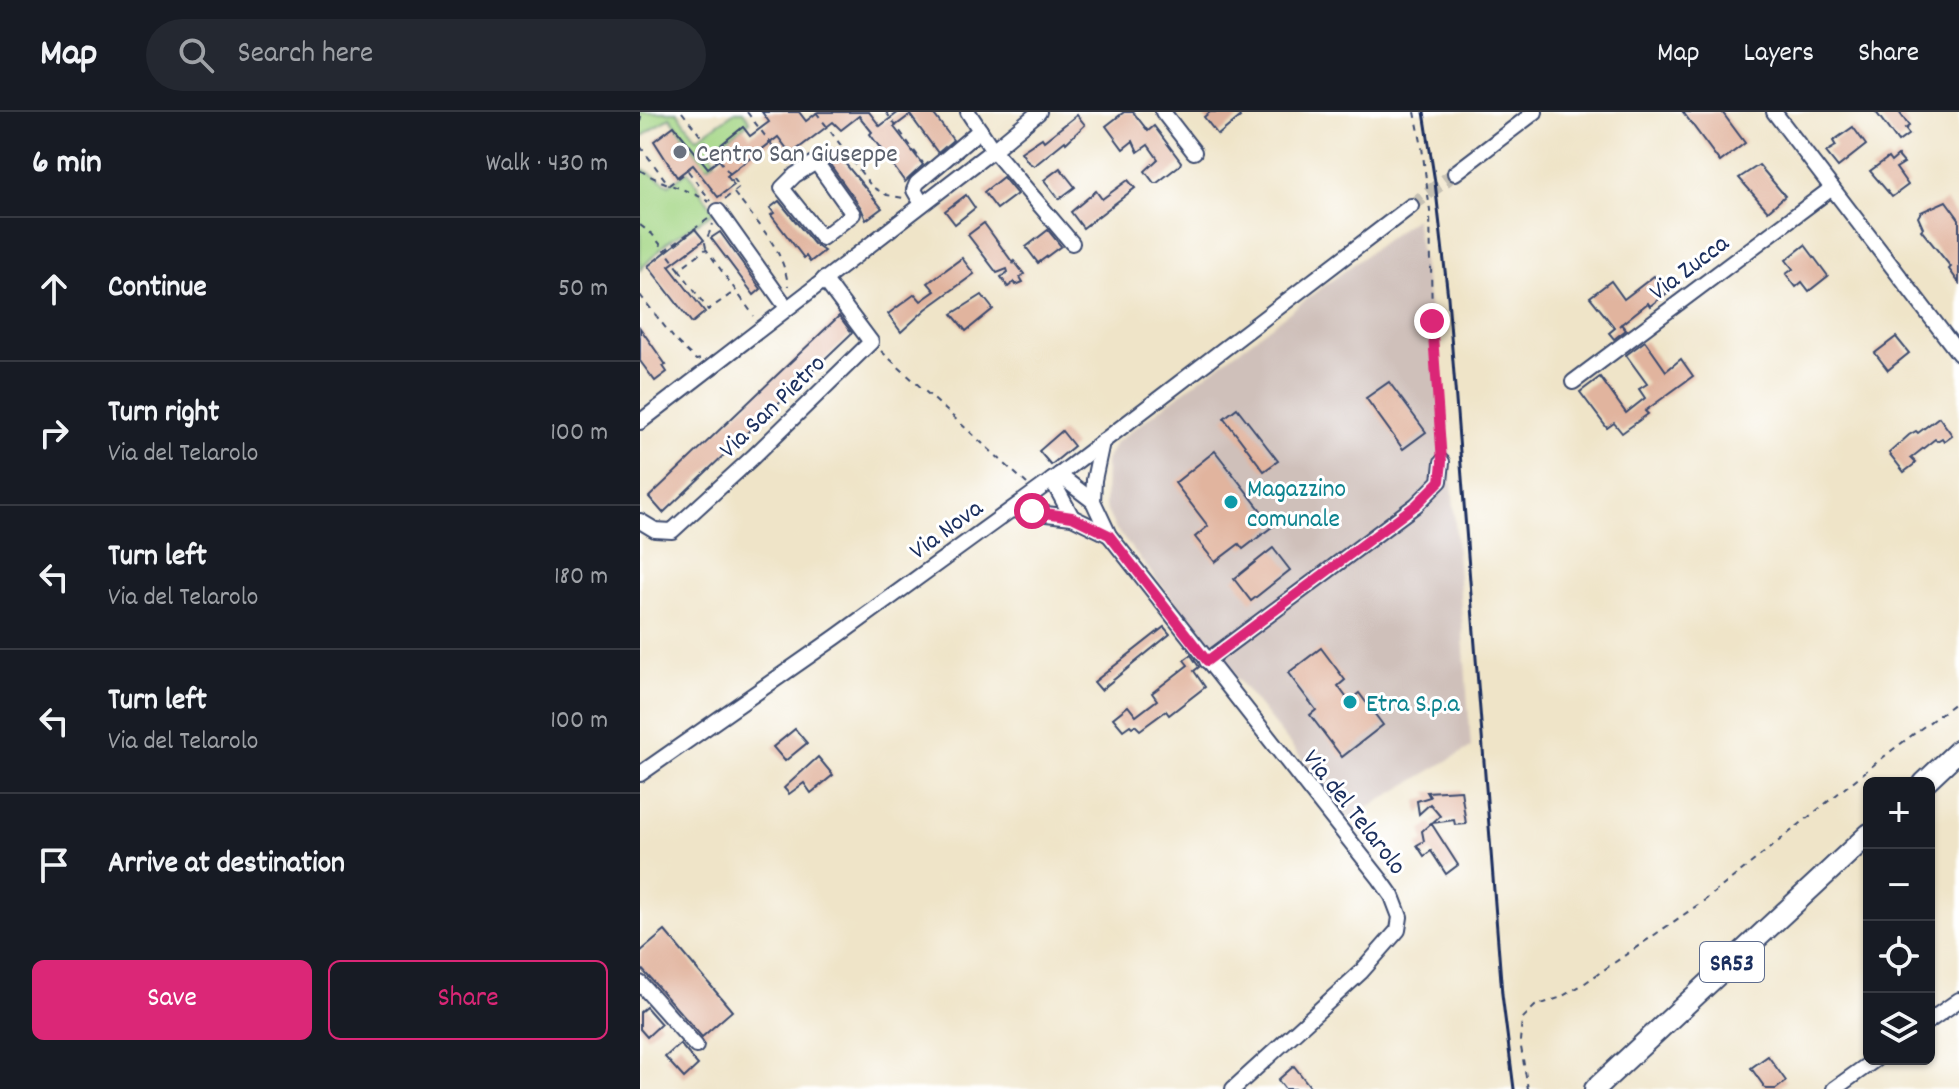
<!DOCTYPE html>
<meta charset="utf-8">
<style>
:root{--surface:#171b24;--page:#242831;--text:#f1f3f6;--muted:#9ea1a6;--line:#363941;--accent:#db2777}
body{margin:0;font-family:Dekko,sans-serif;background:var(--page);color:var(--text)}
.controls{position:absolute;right:24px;bottom:24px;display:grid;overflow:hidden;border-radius:12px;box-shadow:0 2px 6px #0004}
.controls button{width:72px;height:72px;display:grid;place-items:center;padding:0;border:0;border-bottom:2px solid var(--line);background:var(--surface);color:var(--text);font:40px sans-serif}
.stop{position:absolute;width:24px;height:24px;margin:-18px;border:6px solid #db2777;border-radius:50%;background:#fff}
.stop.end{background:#db2777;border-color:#fff;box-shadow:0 2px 8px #0008}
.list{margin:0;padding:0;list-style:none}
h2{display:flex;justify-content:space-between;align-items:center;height:104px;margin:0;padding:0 32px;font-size:34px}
h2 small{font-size:26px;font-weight:400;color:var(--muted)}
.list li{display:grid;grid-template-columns:52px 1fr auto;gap:24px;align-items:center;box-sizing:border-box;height:144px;padding:0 32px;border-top:2px solid var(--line)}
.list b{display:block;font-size:30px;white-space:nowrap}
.list p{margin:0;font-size:26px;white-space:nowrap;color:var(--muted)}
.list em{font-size:26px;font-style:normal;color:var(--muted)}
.actions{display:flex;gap:16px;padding:24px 32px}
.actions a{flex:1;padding:18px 0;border:2px solid var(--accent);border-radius:12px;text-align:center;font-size:28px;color:var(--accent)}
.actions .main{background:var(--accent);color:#fff}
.icon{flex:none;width:44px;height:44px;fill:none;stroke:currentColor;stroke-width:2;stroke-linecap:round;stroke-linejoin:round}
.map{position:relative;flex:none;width:1319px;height:977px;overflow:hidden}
header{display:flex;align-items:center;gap:48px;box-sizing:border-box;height:112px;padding:0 40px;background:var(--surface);border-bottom:2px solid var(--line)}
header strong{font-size:38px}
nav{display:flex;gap:44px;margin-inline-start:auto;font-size:28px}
.search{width:560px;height:72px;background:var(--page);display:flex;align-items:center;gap:20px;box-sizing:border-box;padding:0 28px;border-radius:44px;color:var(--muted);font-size:30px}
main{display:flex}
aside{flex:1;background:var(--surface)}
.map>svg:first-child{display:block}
.industrial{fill:#cfc0ba}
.green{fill:#a4d686;stroke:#608272;stroke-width:2}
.building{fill:#e1b49e}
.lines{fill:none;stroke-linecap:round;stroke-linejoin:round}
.minor-tunnel{stroke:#c5c0b3;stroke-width:14;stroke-dasharray:14 7;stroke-linecap:butt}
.minor-casing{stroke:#3b4a6e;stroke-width:18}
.highway-casing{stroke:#3b4a6e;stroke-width:24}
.path{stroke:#3b4a6e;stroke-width:2;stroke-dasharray:6 6;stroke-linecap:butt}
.minor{stroke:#fff;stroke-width:14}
.highway{stroke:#fff;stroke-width:20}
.rail{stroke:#1b2f5e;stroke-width:3}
.route{stroke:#db2777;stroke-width:10}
.worship-dot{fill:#6b7280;stroke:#fff;stroke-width:3}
.culture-dot{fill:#0f9aa8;stroke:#fff;stroke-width:3}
.labels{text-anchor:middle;stroke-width:6;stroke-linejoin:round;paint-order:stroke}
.shield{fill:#fff;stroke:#5f6d8e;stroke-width:2}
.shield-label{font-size:24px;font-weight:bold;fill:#1b2f5e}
.worship-label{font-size:26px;fill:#5b616d;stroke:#fff;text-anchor:start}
.street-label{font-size:26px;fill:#1b2f5e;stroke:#fff}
.culture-label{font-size:26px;fill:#0d838f;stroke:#fff;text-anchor:start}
</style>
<header>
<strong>Map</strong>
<div class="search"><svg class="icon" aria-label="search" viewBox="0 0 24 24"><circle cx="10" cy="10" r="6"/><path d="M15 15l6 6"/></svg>Search here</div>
<nav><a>Map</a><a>Layers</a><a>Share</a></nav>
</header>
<main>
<aside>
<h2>6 min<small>Walk · 430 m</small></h2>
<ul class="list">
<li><svg class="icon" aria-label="ahead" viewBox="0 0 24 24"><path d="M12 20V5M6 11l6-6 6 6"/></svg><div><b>Continue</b></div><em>50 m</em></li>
<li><svg class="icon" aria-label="right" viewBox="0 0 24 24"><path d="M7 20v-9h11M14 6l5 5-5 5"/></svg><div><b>Turn right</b><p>Via del Telarolo</p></div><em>100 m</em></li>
<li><svg class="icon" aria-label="left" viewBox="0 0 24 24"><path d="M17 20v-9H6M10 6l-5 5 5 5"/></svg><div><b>Turn left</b><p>Via del Telarolo</p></div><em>180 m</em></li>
<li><svg class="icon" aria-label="left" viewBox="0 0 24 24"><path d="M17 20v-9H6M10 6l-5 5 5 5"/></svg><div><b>Turn left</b><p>Via del Telarolo</p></div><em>100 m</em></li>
<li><svg class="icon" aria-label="arrive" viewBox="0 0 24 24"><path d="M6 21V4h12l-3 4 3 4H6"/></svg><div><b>Arrive at destination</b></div></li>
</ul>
<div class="actions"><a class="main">Save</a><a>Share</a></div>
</aside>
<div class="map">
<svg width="1319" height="977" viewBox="0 0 1319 977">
<rect width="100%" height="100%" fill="#fff"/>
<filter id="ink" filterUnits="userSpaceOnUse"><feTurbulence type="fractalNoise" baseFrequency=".0125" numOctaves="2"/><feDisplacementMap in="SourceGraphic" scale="16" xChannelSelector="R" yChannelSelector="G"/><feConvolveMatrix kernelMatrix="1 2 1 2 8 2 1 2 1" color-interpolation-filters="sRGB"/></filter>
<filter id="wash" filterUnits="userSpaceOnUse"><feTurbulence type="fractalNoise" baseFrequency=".006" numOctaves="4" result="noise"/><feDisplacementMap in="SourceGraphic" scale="32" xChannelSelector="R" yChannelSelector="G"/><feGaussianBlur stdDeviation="1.8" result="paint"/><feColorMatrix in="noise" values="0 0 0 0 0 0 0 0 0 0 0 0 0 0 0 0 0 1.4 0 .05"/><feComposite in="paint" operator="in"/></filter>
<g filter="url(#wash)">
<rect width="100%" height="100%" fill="#efe4c8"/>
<!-- industrial -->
<path class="industrial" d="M775,106L807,299L831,635L710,706L475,416L465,395L466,349L475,331Z"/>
<!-- green -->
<g class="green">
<path d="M0,0H37L57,26L95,0H103L110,9L70,41L75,49L67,55L30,5L0,26Z"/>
<path d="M0,55L29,73L48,59L74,100L26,131L0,158Z"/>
</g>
<g id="blocks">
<!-- building -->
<g class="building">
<path d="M122,0H159L166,9L178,0H229L240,14L259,0H292L313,28L298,41L270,3L254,15L283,53L265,70L230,22L232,20L219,4L201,18L193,10L151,42L138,25L87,64L94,73L78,85L53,53L37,65L14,29L34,14L68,56L85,43L78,35L103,15L110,24L129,10Z"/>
<path d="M484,0H493L508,19L514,14L541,50L540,53L517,71H514L505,59L518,47L508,33L498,40L493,29L483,37L466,14Z"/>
<path d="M570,0H596L600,5L578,23L564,5Z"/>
<path d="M1043,0H1082L1105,31L1080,50Z"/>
<path d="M1236,0H1259L1269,14L1265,17L1269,22L1258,30Z"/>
<path d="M437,3L445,13L426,31L425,29L394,54L388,50L381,40L402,26L404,29Z"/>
<path d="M1213,15L1226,33L1198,55L1186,40L1196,34L1193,29Z"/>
<path d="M199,44L242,96L226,108L221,96L189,51Z"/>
<path d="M1258,44L1264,51L1256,56L1268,73L1252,85L1230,59L1248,46L1251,50Z"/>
<path d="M1119,53L1145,84L1128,99L1099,66Z"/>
<path d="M420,56L435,75L419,87L404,68Z"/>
<path d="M363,65L377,82L357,97L344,80Z"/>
<path d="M488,68L495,76L443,116L431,100L456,79L462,87Z"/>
<path d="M326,83L335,96L315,112L305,99Z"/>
<path d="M139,89L174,132L184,139L170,150L166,144L164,146L131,103L134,101L130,96Z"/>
<path d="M1306,89L1319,107V171L1309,157L1311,155L1281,118L1283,116L1278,105L1281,100Z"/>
<path d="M344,111L373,151L374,149L384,162L380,165L383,170L376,173L374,170L368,175L361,165L368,160L367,157L357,161L328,123Z"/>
<path d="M55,117L64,128L29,154L65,200L52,211L8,154Z"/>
<path d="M408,118L421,134L398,151L386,135Z"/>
<path d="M80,120L121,177L114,183L71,126Z"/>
<path d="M1165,133L1188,164L1169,179L1162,170L1156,175L1146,162L1153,157L1146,148Z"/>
<path d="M322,146L334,162L286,197L261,220L248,202L275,182L281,189L295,179L288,171Z"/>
<path d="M1014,164L1027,181L1010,194L1008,191L979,214L981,212L986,218L974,227L969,221L975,216L950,185L971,169L984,187Z"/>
<path d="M342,183L353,197L326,219L312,202Z"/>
<path d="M199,204L212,221L23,401L9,385Z"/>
<path d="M0,216L26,253L23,254L27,260L15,269L0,249Z"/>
<path d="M1256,225L1269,241L1248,258L1235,241Z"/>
<path d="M1005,229L1026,259L1041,247L1053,264L1005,299L1008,302L982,321L974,311L967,316L940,280L960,265L986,301L1005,286L999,277L1007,272L986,243Z"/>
<path d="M749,270L786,320L763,337L726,286Z"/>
<path d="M597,296L638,349L624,359L584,306Z"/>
<path d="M1299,305L1312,323L1304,329L1302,326L1297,329L1295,327L1271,346L1276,351L1264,360L1249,341L1269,323L1276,319L1278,321Z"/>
<path d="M422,319L434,334L411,353L399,339Z"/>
<path d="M575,339L633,414L603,437L599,432L575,450L555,425L568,414L535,371Z"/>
<path d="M633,436L650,458L611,489L594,467Z"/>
<path d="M524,515L530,522L461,578L454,570Z"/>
<path d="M681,536L705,568L698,574L709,589L719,581L743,613L702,645L670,603L676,598L648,561Z"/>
<path d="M551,543L559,555L554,559L565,575L529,603L526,599L500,618L495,613L492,615L490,613L483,618L473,606L488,594L496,604L517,588L512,581L548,553L544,548Z"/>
<path d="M155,617L167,631L145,649L133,635Z"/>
<path d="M178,645L193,663L171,681L164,671L149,682L144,676Z"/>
<path d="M821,678L826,712L815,713L814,708L792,711L800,704L790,692L779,702L777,689L790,685L787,680Z"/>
<path d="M791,711L818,753L806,762L791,739L784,744L777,733L784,729L782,719Z"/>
<path d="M25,819L92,899L62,925L0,855V840Z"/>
<path d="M6,895L21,912L7,925L0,917V900Z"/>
<path d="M40,932L58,953L44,966L25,945Z"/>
<path d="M1128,944L1146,969L1136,977H1126L1111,956Z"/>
<path d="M654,954L661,963L672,977H645L638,968Z"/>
</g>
</g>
</g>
<g filter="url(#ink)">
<use href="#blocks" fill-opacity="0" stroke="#3b4a6e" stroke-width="2"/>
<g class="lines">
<!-- minor-tunnel -->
<path class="minor-tunnel" d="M771,94L815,61"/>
<defs>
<g id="minor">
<path d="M328,0L353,38L432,131"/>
<path d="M523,0L554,40"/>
<path d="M1134,0L1319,242"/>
<path d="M176,50L213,102L182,126L142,76L155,63Z"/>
<path d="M815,61L895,0"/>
<path d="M282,92L274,78L277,71L340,18"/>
<path d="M78,99L142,189"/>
<path d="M933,270L1192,76"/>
<path d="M0,310L353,38L399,0"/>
<path d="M462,330L454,368L453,389L469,423L740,767L752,784L760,805L758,818L721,860L593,977"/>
<path d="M419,363L453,389"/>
<path d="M412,368L432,405"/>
<path d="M372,398L432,405L469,423"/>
<path d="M0,409L15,418L32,419L113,345L231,230L184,167"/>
<path d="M567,549L776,393L800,369L802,350"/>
<path d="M0,662L196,525L419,363L771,94"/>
<path d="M0,871L56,934"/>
<path d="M1289,909L1319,888"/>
<path d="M1194,977L1236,947"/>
</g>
<g id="highway">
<path d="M1284,671L1319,638"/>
<path d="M955,977L1229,722"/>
</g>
</defs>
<!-- minor casing -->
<use href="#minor" class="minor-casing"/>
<!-- highway casing -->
<use href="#highway" class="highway-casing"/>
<!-- path -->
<g class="path">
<path d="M42,0L100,75L85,87"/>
<path d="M107,0L138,41"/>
<path d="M176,0L232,75L247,83L263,86"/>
<path d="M246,0L283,51"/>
<path d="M775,0L782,35L790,99L792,209L801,337"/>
<path d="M0,10L2,0"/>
<path d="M0,34L29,73L48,59L71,89"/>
<path d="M0,58C22,73 47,76 69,90"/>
<path d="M94,81C116,110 144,136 148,174"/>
<path d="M68,107L25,138L39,157L66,137L114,204"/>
<path d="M0,113L12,122L24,137"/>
<path d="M66,136L65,131L73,112"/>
<path d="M39,157L68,198L94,180"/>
<path d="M0,183L36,229L56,248L61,247"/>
<path d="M241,239L387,372"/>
<path d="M888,977L880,929L882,907L895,894L919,886L942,873L1065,788L1251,639L1319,588"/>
</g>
<!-- minor -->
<use href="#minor" class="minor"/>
<!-- highway -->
<use href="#highway" class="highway"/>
<!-- rail -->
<path class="rail" d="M784,0L795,70L808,185L862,882L874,977"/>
</g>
</g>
<g class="lines" filter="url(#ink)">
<!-- route -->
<path class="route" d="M392,399L432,405L469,423L567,549L776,393L800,369L802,350L792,209"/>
</g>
<!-- markers -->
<circle class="worship-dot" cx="40" cy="40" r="8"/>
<g class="culture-dot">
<circle cx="591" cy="390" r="8"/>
<circle cx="710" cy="590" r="8"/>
</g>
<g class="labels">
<!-- shield labels -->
<rect class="shield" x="1060" y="830" width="64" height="40" rx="6"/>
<g class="shield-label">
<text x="1092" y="858">SR53</text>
</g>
<!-- worship labels -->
<g class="worship-label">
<text x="56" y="49">Centro San Giuseppe</text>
</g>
<!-- street labels -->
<g class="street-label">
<text transform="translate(1048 154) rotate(-37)" y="9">Via Zucca</text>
<text transform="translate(131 293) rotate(-44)" y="9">Via San Pietro</text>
<text transform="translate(305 416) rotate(-36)" y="9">Via Nova</text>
<text transform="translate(716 699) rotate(52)" y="9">Via del Telarolo</text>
</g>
<!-- culture labels -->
<g class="culture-label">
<text x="607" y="384">Magazzino<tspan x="607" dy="30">comunale</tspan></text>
<text x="726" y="599">Etra S.p.a</text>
</g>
</g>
</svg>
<div class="controls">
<button>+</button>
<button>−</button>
<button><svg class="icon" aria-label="locate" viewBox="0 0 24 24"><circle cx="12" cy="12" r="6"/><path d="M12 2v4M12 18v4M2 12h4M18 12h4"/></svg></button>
<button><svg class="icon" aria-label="layers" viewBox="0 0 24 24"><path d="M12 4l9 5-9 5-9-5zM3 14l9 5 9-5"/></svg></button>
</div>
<div class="stop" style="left:392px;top:399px"></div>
<div class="stop end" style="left:792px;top:209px"></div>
</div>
</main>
